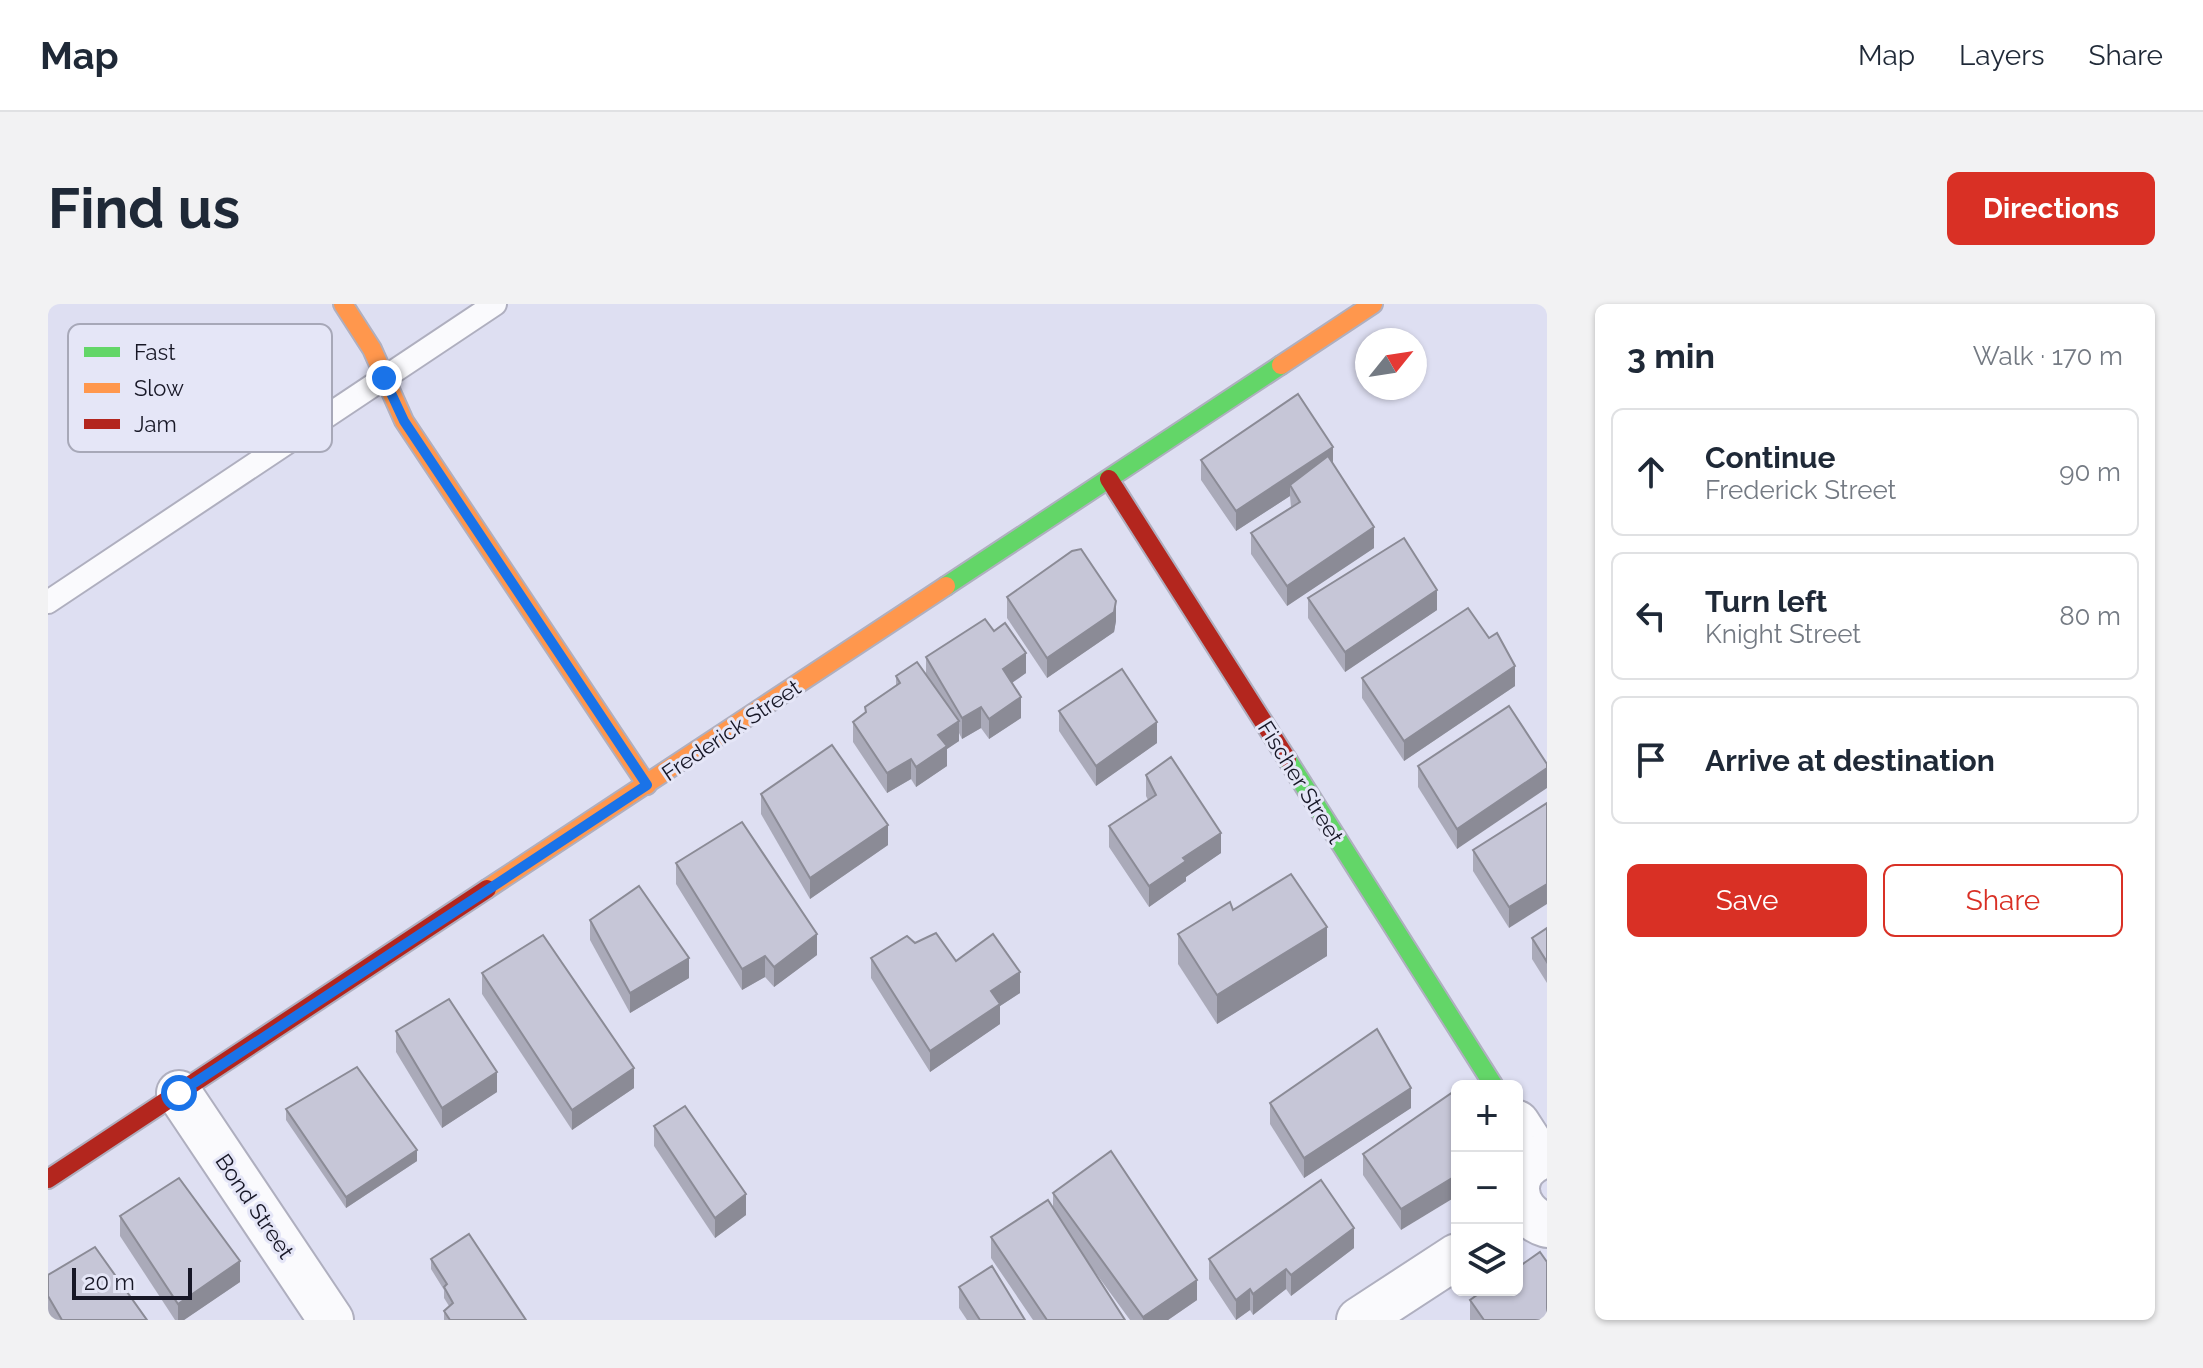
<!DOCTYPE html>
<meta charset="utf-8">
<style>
:root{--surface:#fff;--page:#f2f2f3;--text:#1f2937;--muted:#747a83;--line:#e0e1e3;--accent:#d93025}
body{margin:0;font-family:Raleway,sans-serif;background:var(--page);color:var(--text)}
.controls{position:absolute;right:24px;bottom:24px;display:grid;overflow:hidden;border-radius:12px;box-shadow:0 2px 6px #0004}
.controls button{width:72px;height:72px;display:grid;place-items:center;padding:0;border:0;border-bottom:2px solid var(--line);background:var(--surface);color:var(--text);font:40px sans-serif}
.compass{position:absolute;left:1307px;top:24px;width:72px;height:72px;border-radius:50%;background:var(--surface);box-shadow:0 2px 6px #0004;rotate:60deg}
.scale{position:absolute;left:24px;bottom:20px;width:120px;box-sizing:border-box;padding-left:8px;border:4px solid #171726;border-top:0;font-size:22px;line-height:28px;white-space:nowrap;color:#171726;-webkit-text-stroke:6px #e5e6f7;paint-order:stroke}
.stop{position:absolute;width:24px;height:24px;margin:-18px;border:6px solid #1a73e8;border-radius:50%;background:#fff}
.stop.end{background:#1a73e8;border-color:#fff;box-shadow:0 2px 8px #0008}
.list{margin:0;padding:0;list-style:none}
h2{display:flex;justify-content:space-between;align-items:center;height:104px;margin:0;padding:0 32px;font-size:34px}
h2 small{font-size:26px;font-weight:400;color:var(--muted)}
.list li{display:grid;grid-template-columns:52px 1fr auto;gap:24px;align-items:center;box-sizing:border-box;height:128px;margin:0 16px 16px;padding:0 16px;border:2px solid var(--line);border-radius:12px}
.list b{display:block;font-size:30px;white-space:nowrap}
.list p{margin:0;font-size:26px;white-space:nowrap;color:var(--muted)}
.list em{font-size:26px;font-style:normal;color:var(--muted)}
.actions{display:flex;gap:16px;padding:24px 32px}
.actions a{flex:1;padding:18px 0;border:2px solid var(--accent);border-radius:12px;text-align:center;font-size:28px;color:var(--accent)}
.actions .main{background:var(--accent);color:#fff}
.icon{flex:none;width:44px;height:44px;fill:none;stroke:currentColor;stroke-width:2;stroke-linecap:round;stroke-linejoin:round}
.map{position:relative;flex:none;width:1499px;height:1016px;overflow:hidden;border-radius:12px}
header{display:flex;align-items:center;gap:48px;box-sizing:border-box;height:112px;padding:0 40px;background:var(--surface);border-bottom:2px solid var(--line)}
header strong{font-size:38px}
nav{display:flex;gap:44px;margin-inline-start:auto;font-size:28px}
.intro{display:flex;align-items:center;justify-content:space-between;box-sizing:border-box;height:192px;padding:0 48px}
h1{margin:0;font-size:56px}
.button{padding:20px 36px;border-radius:12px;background:var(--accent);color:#fff;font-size:28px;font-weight:700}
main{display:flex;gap:48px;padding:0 48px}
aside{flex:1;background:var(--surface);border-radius:12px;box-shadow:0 2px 6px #0004}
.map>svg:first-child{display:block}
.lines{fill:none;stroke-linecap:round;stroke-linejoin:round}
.lane-casing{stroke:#afafbf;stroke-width:26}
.street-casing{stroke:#afafbf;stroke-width:48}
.fast-casing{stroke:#afafbf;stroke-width:22}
.slow-casing{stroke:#afafbf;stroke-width:22}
.jam-casing{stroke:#afafbf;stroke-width:22}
.lane{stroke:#fafafd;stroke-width:22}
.street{stroke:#fafafd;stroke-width:44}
.fast{stroke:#63d668;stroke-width:18}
.slow{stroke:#ff974d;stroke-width:18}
.jam{stroke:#b3261e;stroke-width:18}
.wall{fill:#aaaab9}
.shaded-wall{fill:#8b8b96}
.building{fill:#c6c6d7;stroke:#8b8b96;stroke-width:2}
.route{stroke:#1a73e8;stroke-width:10}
.labels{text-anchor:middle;stroke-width:6;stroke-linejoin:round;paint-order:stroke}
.street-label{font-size:22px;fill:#171726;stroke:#e5e6f7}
.key{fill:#e5e6f7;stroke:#a7a8b8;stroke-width:2}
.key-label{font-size:22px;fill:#171726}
</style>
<header>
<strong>Map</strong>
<nav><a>Map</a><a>Layers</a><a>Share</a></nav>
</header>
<div class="intro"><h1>Find us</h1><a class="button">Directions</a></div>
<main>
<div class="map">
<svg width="1499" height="1016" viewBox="0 0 1499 1016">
<rect width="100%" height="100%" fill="#dedff2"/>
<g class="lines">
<defs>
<path id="lane" d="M0,298L447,0"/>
<g id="street">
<path d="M131,789L283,1016"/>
<path d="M1469,819L1491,853"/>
<path d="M1499,851C1458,862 1460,908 1499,921"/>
<path d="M1311,1016L1409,952"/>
</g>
<g id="fast">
<path d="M898,282L1233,61"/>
<path d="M1239,455L1446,782"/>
</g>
<g id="slow">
<path d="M295,0L324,45L356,117L599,481"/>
<path d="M1233,61L1325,0"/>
<path d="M439,585L898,282"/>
</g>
<g id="jam">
<path d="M1061,175L1239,455"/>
<path d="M0,875L439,585"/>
</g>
</defs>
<!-- lane casing -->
<use href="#lane" class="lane-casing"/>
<!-- street casing -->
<use href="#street" class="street-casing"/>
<!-- fast casing -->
<use href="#fast" class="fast-casing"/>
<!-- slow casing -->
<use href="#slow" class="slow-casing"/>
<!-- jam casing -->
<use href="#jam" class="jam-casing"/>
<!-- lane -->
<use href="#lane" class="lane"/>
<!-- street -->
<use href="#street" class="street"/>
<!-- fast -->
<use href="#fast" class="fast"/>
<!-- slow -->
<use href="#slow" class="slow"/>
<!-- jam -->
<use href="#jam" class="jam"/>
</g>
<!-- wall -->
<g class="wall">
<path d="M1153,156L1285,159L1326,244L1239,302L1203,250V229L1243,203L1242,192L1188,227L1153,176Z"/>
<path d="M959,293L1068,317L1066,328L999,374L959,314Z"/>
<path d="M1260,294L1389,306L1297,368L1260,314Z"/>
<path d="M878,353L978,369L964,379L973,414L941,435L933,424L914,435L911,429V437L899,445V462L868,483L863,475L839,489L805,438V418L817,409V403L848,382V372L878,371Z"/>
<path d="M1314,374L1467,382L1356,457L1314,394Z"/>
<path d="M1011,407L1109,439L1048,482L1011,427Z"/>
<path d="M1499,460L1409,545L1370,483V462Z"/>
<path d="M1098,471L1173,549L1138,573V577L1101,603L1061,543V522L1100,496L1098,492Z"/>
<path d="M713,490L840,541L762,595L713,510Z"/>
<path d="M1499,499L1461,624L1425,567V546Z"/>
<path d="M628,559L769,651L726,683L717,673L694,686L628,580Z"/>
<path d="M1185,606L1279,652L1169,720L1130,660V630Z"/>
<path d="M542,616L641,674L582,709L542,636Z"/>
<path d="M1499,624V679L1484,655V634Z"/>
<path d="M867,639L908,657L972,689L952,702V720L882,768L823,674V654Z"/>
<path d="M434,669L586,784L524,826L434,690Z"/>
<path d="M348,727L449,788L394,824L348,748Z"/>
<path d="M1405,788L1353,926L1315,871V850Z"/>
<path d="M1222,799L1363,804L1256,874L1222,820Z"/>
<path d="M238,805L369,857L298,904L238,816Z"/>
<path d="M606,822L698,911L667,934L606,842Z"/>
<path d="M1005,889L1149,996L1120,1016H1082L1039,957L1077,1016H985L943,954V933L1005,903Z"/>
<path d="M72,912L192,978L136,1016H127L72,932Z"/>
<path d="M1306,944L1243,992L1238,985L1205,1011L1202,1006L1188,1016L1161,975V955Z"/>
<path d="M383,955L478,1016H396V1007L401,1002L396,994V986L383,965Z"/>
<path d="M0,971L99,1016H2L0,1013Z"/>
<path d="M911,983L977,1016H919L911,1004Z"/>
<path d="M1422,996L1499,1016H1422Z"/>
</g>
<!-- shaded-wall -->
<g class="shaded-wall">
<path d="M1285,143V164L1242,181V192L1188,227V207Z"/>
<path d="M1326,223V244L1239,302V282Z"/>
<path d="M1389,286V306L1297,368V348Z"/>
<path d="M1068,297V317L1066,328L999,374V354Z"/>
<path d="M978,349V369L955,385V365Z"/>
<path d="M1467,362V382L1356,457V437Z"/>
<path d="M973,393V414L941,435V415Z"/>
<path d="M933,403V424L914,435V414Z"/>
<path d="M911,417V437L899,445V462L868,483V463L890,431Z"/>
<path d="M1109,418V439L1048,482V462Z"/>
<path d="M863,455V475L839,489V469Z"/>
<path d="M1499,464V484L1409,545V525Z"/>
<path d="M840,521V541L762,595V574Z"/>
<path d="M1173,529V549L1138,573V577L1101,603V582L1135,554Z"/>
<path d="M1499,580V600L1461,624V603Z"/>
<path d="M1279,623V652L1169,720V691Z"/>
<path d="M769,630V651L726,683V663Z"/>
<path d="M717,652V673L694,686V665Z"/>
<path d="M641,654V674L582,709V689Z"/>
<path d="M972,668V689L952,702V720L882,768V747L943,687Z"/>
<path d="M586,764V784L524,826V806Z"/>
<path d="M449,768V788L394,824V804Z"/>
<path d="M1363,784V804L1256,874V854Z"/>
<path d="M369,846V857L298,904V893Z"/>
<path d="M1409,871V892L1353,926V905Z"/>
<path d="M698,890V911L667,934V914Z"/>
<path d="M1306,924V944L1243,992V971Z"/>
<path d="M192,957V978L136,1016H130V1000Z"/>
<path d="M1238,965V985L1205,1011V990Z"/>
<path d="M1149,976V996L1120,1016H1095V1013Z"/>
<path d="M1202,985V1006L1188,1016V996Z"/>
</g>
<!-- building -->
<g class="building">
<path d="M1250,90L1285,143L1188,207L1153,156Z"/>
<path d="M1280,152L1326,223L1239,282L1203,229L1252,198L1242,181Z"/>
<path d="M1356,234L1389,286L1297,348L1260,294Z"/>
<path d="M1033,245L1068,297L1066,308L999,354L959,293L1024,247Z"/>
<path d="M1420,304L1441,334L1449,329L1467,362L1356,437L1314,374Z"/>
<path d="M937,315L946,327L957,319L978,349L955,365L973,393L941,415L933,403L914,414L878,353Z"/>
<path d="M869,358L911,417L890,431L899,442L868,463L863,455L839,469L805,418L818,408L817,403L852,379L848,372Z"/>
<path d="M1074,365L1109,418L1048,462L1011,407Z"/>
<path d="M1461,402L1499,460V464L1409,525L1370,462Z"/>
<path d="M784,441L840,521L762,574L713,490Z"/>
<path d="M1123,453L1173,529L1135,554L1138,557L1101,582L1061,522L1108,491L1098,471Z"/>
<path d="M1499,499V580L1461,603L1425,546Z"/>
<path d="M694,518L769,630L726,663L717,652L694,665L628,559Z"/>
<path d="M1243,570L1279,623L1169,691L1130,630L1182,598L1185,606Z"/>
<path d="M591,582L641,654L582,689L542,616Z"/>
<path d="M1499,624V658L1484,634Z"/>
<path d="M888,629L908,657L945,630L972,668L943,687L952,700L882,747L823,654L859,632L867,639Z"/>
<path d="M495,631L586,764L524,806L434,669Z"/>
<path d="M401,695L449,768L394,804L348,727Z"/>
<path d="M1329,725L1363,784L1256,854L1222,799Z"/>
<path d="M309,763L369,846L298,893L238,805Z"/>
<path d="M1405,788L1409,794V871L1353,905L1315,850Z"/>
<path d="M637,802L698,890L667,914L606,822Z"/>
<path d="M1063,847L1149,976L1095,1013L1005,889Z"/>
<path d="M131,874L192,957L130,1000L72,912Z"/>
<path d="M1273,876L1306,924L1243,971L1238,965L1205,990L1202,985L1188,996L1161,955Z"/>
<path d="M1000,896L1077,1016H999L943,933Z"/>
<path d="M421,930L478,1016H402L396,1007L405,999L396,983L399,980L383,955Z"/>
<path d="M47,943L99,1016H14L0,992V971Z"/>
<path d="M1492,948L1499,958V1016H1436L1422,996L1436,986H1469V964Z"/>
<path d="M944,962L977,1016H932L911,983Z"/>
</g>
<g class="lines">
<!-- route -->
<path class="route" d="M131,789L599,481L356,117L336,74"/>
</g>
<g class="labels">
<!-- street labels -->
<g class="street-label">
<text transform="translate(683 426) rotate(-34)" y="8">Frederick Street</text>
<text transform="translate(1253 478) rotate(58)" y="8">Fischer Street</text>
<text transform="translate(207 902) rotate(56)" y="8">Bond Street</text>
</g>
</g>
<!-- legend -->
<rect x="20" y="20" width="264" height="128" rx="12" class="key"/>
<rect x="36" y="43" width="36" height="10" fill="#63d668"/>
<rect x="36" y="79" width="36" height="10" fill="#ff974d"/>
<rect x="36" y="115" width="36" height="10" fill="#b3261e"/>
<g class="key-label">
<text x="86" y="56">Fast</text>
<text x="86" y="92">Slow</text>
<text x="86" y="128">Jam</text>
</g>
</svg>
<div class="controls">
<button>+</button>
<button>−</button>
<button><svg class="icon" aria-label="layers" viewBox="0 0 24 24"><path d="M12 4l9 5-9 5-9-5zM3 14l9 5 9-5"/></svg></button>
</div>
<svg class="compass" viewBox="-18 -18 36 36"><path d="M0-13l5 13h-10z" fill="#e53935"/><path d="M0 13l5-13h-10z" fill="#747a83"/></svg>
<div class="scale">20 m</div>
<div class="stop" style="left:131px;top:789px"></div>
<div class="stop end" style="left:336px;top:74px"></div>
</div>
<aside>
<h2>3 min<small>Walk · 170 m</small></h2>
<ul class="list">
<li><svg class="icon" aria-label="ahead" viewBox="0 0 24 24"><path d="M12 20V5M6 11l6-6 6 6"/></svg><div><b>Continue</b><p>Frederick Street</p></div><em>90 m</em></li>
<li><svg class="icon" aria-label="left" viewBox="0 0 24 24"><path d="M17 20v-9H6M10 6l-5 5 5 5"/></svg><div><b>Turn left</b><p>Knight Street</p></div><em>80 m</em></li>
<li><svg class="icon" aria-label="arrive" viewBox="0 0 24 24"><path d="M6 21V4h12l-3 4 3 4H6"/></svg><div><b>Arrive at destination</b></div></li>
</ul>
<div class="actions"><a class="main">Save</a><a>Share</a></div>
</aside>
</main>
